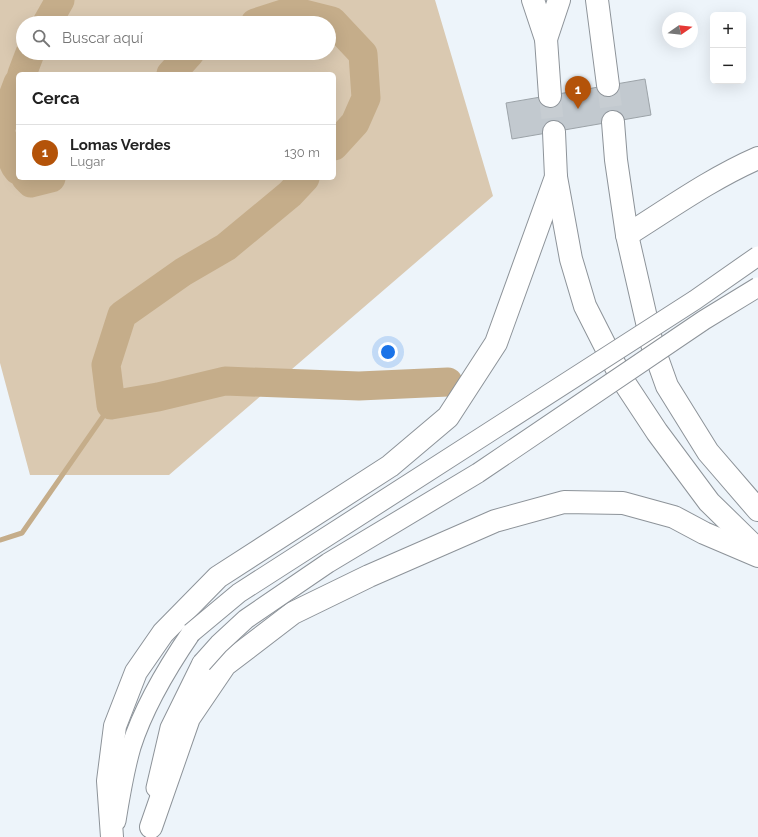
<!DOCTYPE html>
<html lang="es">
<meta charset="utf-8">
<style>
:root{--surface:#fff;--page:#f2f2f2;--text:#222;--muted:#767676;--line:#e0e0e0;--accent:#b45309}
body{margin:0;font-family:Raleway,sans-serif;background:var(--page);color:var(--text)}
.controls{position:absolute;right:12px;top:12px;display:grid;overflow:hidden;border-radius:6px;box-shadow:0 4px 16px #0002}
.controls button{width:36px;height:36px;display:grid;place-items:center;padding:0;border:0;border-bottom:1px solid var(--line);background:var(--surface);color:var(--text);font:20px sans-serif}
.compass{position:absolute;left:662px;top:12px;width:36px;height:36px;border-radius:50%;background:var(--surface);box-shadow:0 4px 16px #0002;rotate:76deg}
.you{position:absolute;left:388px;top:352px;width:14px;height:14px;margin:-10px;border:3px solid #fff;border-radius:50%;background:#1a73e8;box-shadow:0 0 0 6px #1a73e833}
.badge{display:grid;place-items:center;width:26px;height:26px;border-radius:50%;background:var(--accent);color:#fff;font-size:13px;font-weight:700}
.pin{position:absolute;translate:-50% -33px;filter:drop-shadow(0 1px 2px #0008)}
.pin::after{content:'';position:absolute;top:21px;width:14px;height:12px;background:inherit;clip-path:polygon(0 0,100% 0,50% 100%)}
.list{margin:0;padding:0;list-style:none}
h2{display:flex;justify-content:space-between;align-items:center;height:52px;margin:0;padding:0 16px;font-size:17px}
h2 small{font-size:13px;font-weight:400;color:var(--muted)}
.list li{display:grid;grid-template-columns:26px 1fr auto;gap:12px;align-items:center;box-sizing:border-box;height:56px;padding:0 16px;border-top:1px solid var(--line)}
.list b{display:block;font-size:15px;white-space:nowrap}
.list p{margin:0;font-size:13px;white-space:nowrap;color:var(--muted)}
.list em{font-size:13px;font-style:normal;color:var(--muted)}
.icon{flex:none;width:22px;height:22px;fill:none;stroke:currentColor;stroke-width:2;stroke-linecap:round;stroke-linejoin:round}
.map{position:relative;flex:none;width:758px;height:837px;overflow:hidden}
.search{position:absolute;background:var(--surface);box-shadow:0 4px 16px #0002;left:16px;top:16px;width:320px;height:44px;display:flex;align-items:center;gap:10px;box-sizing:border-box;padding:0 14px;border-radius:22px;color:var(--muted);font-size:15px}
.panel{position:absolute;background:var(--surface);box-shadow:0 4px 16px #0002;left:16px;top:72px;width:320px;height:108px;border-radius:6px}
.map>svg:first-child{display:block}
.green{fill:#dac9b1;fill-rule:evenodd}
.lines{fill:none;stroke-linecap:round;stroke-linejoin:round}
.stream{stroke:#c5ad8a;stroke-width:5}
.river{stroke:#c5ad8a;stroke-width:29}
.building{fill:#c2c9cf;stroke:#9ca3a8}
.highway-tunnel{stroke:#c7cdd2;stroke-width:22;stroke-dasharray:22 11;stroke-linecap:butt}
.minor-casing{stroke:#8d9399;stroke-width:21}
.highway-casing{stroke:#8d9399;stroke-width:24}
.minor{stroke:#fff;stroke-width:19}
.highway{stroke:#fff;stroke-width:22}
.minor-bridge-casing{stroke:#8d9399;stroke-width:21;stroke-linecap:butt}
.minor-bridge{stroke:#fff;stroke-width:19}
</style>
<div class="map">
<svg width="758" height="837" viewBox="0 0 758 837">
<rect width="100%" height="100%" fill="#edf4fa"/>
<!-- green -->
<path class="green" d="M0,0H435L493,196L169,475H30L0,363ZM23,23H329V53H23ZM18,74H334V178H18Z"/>
<g class="lines">
<!-- stream -->
<path class="stream" d="M0,540L22,533L111,405"/>
<!-- river -->
<g class="river">
<path d="M47,23L60,0"/>
<path d="M255,23L292,11L332,21L363,54L366,98L355,123L334,146"/>
<path d="M22,74L30,53"/>
<path d="M171,74L190,53"/>
<path d="M0,130L18,83"/>
<path d="M0,132L15,166L18,170"/>
<path d="M26,178L31,183L51,178"/>
<path d="M305,178L290,194L226,247L183,272L122,315L106,365L111,405L158,397L225,381L359,386L448,382"/>
</g>
</g>
<!-- building -->
<path class="building" d="M645,79L651,115L512,139L506,103Z"/>
<g class="lines">
<!-- highway-tunnel -->
<g class="highway-tunnel">
<path d="M608,85L613,122"/>
<path d="M550,96L554,132"/>
</g>
<defs>
<g id="minor">
<path d="M156,788L170,728L202,663"/>
<path d="M116,821C120,796 124,771 131,747C144,706 167,668 191,633"/>
</g>
<g id="highway">
<path d="M533,0L546,39L550,96"/>
<path d="M597,0L608,85"/>
<path d="M546,39L559,0"/>
<path d="M613,122L616,160L627,235L652,344L667,386L708,452L758,510"/>
<path d="M554,132L556,177L571,259L585,306L622,379L657,432L709,502L758,550"/>
<path d="M627,235C670,208 712,178 758,158"/>
<path d="M151,827L189,718L225,665L293,613L369,576L495,521L564,502L623,503L674,517L704,533L758,556"/>
<path d="M112,837L108,781L115,726L136,672L163,633L218,577L390,466L448,417L496,343L556,177"/>
</g>
</defs>
<!-- minor casing -->
<use href="#minor" class="minor-casing"/>
<!-- highway casing -->
<use href="#highway" class="highway-casing"/>
<!-- minor -->
<use href="#minor" class="minor"/>
<!-- highway -->
<use href="#highway" class="highway"/>
<defs>
<g id="minor-bridge">
<path d="M191,633L239,593L695,300L758,256"/>
<path d="M202,663L219,644L246,619L328,563L478,473L704,320L758,287"/>
</g>
</defs>
<!-- minor-bridge casing -->
<use href="#minor-bridge" class="minor-bridge-casing"/>
<!-- minor-bridge -->
<use href="#minor-bridge" class="minor-bridge"/>
</g>
</svg>
<div class="controls">
<button>+</button>
<button>−</button>
</div>
<svg class="compass" viewBox="-18 -18 36 36"><path d="M0-13l5 13h-10z" fill="#e53935"/><path d="M0 13l5-13h-10z" fill="#767676"/></svg>
<div class="you"></div>
<div class="pin badge" style="left:578px;top:109px">1</div>
<div class="search"><svg class="icon" aria-label="search" viewBox="0 0 24 24"><circle cx="10" cy="10" r="6"/><path d="M15 15l6 6"/></svg>Buscar aquí</div>
<section class="panel">
<h2>Cerca<small></small></h2>
<ul class="list">
<li><span class="badge">1</span><div><b>Lomas Verdes</b><p>Lugar</p></div><em>130 m</em></li>
</ul>
</section>
</div>
